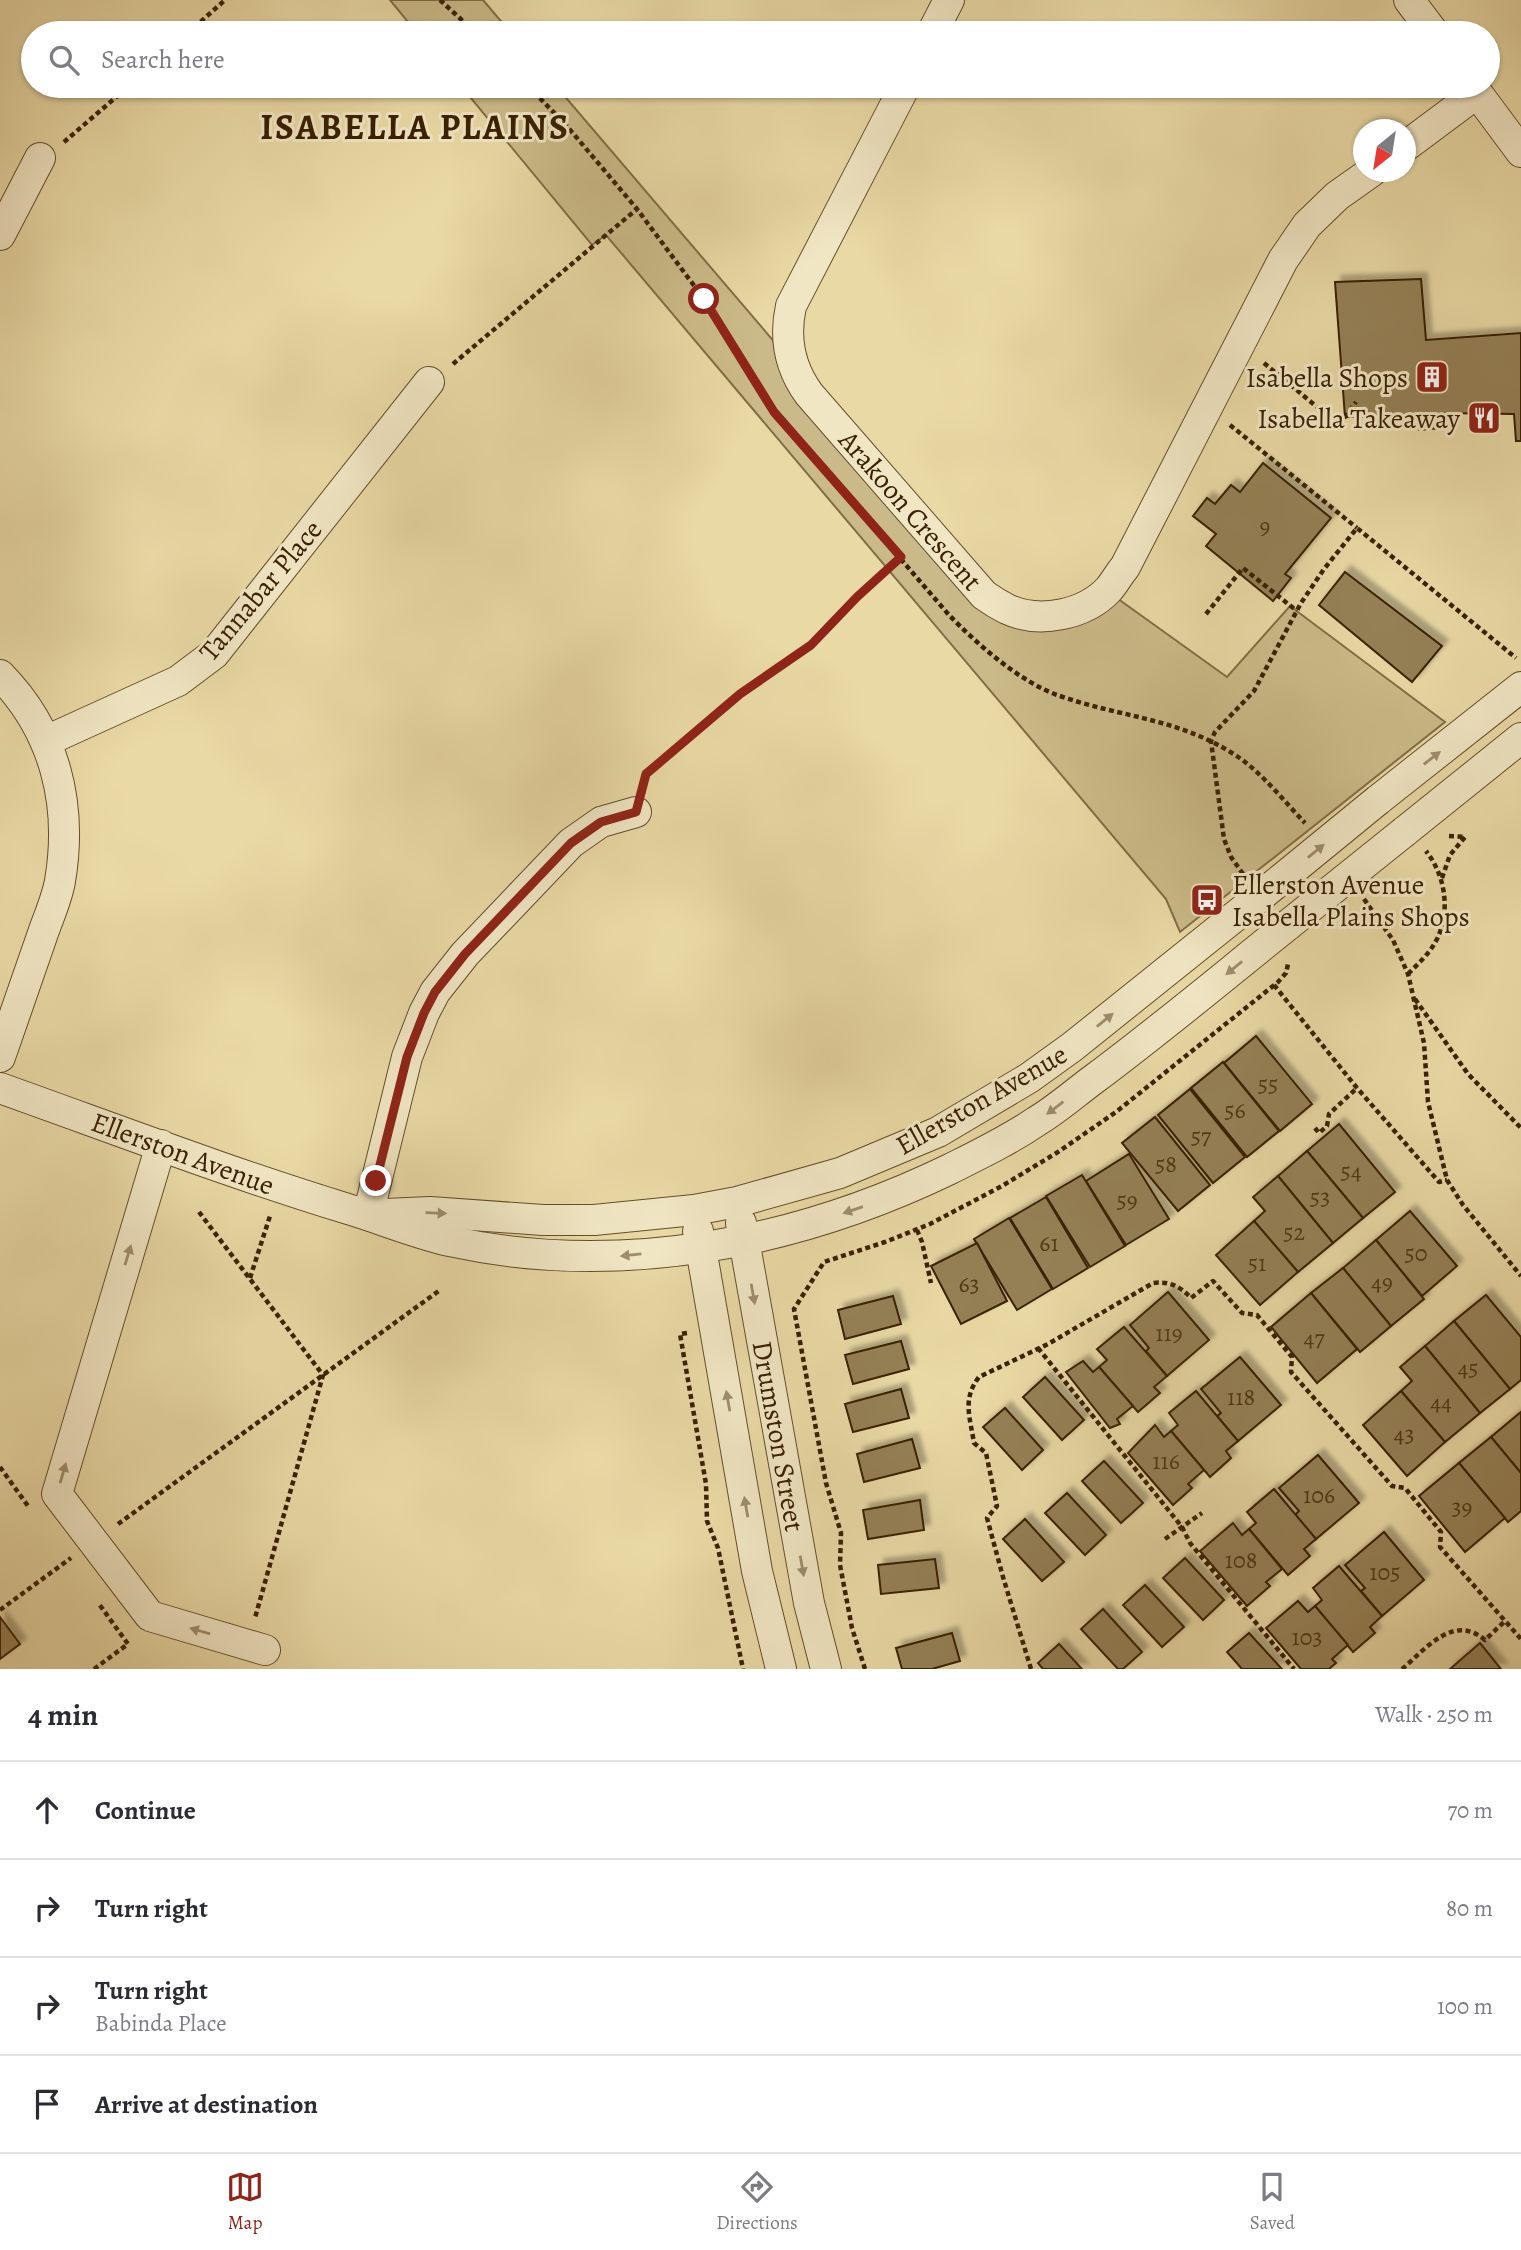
<!DOCTYPE html>
<meta charset="utf-8">
<style>
:root{--surface:#fff;--page:#f2f2f3;--text:#2b2b33;--muted:#7c7c81;--line:#e1e1e2;--accent:#8f2418}
body{margin:0;font-family:Alegreya,serif;background:var(--page);color:var(--text)}
.compass{position:absolute;left:1353px;top:119px;width:63px;height:63px;border-radius:50%;background:var(--surface);box-shadow:0 2px 5px #0004;rotate:210deg}
.stop{position:absolute;width:21px;height:21px;margin:-16px;border:5px solid #8f2418;border-radius:50%;background:#fff}
.stop.end{background:#8f2418;border-color:#fff;box-shadow:0 2px 7px #0008}
.list{margin:0;padding:0;list-style:none}
h2{display:flex;justify-content:space-between;align-items:center;height:91px;margin:0;padding:0 28px;font-size:30px}
h2 small{font-size:23px;font-weight:400;color:var(--muted)}
.list li{display:grid;grid-template-columns:46px 1fr auto;gap:21px;align-items:center;box-sizing:border-box;height:98px;padding:0 28px;border-top:2px solid var(--line)}
.list b{display:block;font-size:26px;white-space:nowrap}
.list p{margin:0;font-size:23px;white-space:nowrap;color:var(--muted)}
.list em{font-size:23px;font-style:normal;color:var(--muted)}
.icon{flex:none;width:38px;height:38px;fill:none;stroke:currentColor;stroke-width:2;stroke-linecap:round;stroke-linejoin:round}
.map{position:relative;flex:none;width:1521px;height:1669px;overflow:hidden}
.search{position:absolute;background:var(--surface);box-shadow:0 2px 5px #0004;left:21px;right:21px;top:21px;height:77px;display:flex;align-items:center;gap:18px;box-sizing:border-box;padding:0 24px;border-radius:38px;color:var(--muted);font-size:26px}
.sheet{height:483px;background:var(--surface)}
nav{display:flex;justify-content:space-around;align-items:center;box-sizing:border-box;height:98px;border-top:2px solid var(--line);background:var(--surface);font-size:19px;color:var(--muted)}
nav a{display:grid;justify-items:center;gap:4px}
nav .on{color:var(--accent)}
.map>svg:first-child{display:block}
.green{fill:#cbba89;stroke:#826d45;stroke-width:2}
.building{fill:#958056;stroke:#392001;stroke-width:2;filter:url(#shadow)}
.lines{fill:none;stroke-linecap:round;stroke-linejoin:round}
.minor-casing{stroke:#654e2a;stroke-width:32}
.path{stroke:#392001;stroke-width:4.5;stroke-dasharray:5 3.5;stroke-linecap:butt}
.minor{stroke:#f1e6c4;stroke-width:30}
.minor-bridge-casing{stroke:#654e2a;stroke-width:32;stroke-linecap:butt}
.minor-bridge{stroke:#f1e6c4;stroke-width:30}
.oneway{fill:#9e8d6c}
.route{stroke:#8f2418;stroke-width:9}
.labels{text-anchor:middle;stroke-width:6;stroke-linejoin:round;paint-order:stroke}
.number-label{font-size:24px;fill:#503816}
.poi-label{font-size:28px;fill:#392001;stroke:#f1e6c4;text-anchor:end}
.street-label{font-size:28px;fill:#392001;stroke:#f1e6c4}
.district-label{font-size:35px;font-weight:bold;letter-spacing:2px;fill:#392001;stroke:#f1e6c4}
</style>
<div class="map">
<svg width="1521" height="1669" viewBox="0 0 1521 1669">
<defs>
<filter id="shadow"><feDropShadow dx="6" dy="-6" stdDeviation="2" flood-color="#0004"/></filter>
</defs>
<rect width="100%" height="100%" fill="#e9d9a5"/>
<filter id="stains"><feTurbulence type="fractalNoise" baseFrequency=".00286" numOctaves="4"/><feColorMatrix values="0 0 0 0 .2 0 0 0 0 .09 0 0 0 0 .02 0 0 0 .5 -.17"/></filter>
<radialGradient id="worn" r=".72"><stop offset=".6" stop-color="#630" stop-opacity="0"/><stop offset="1" stop-color="#630" stop-opacity=".3"/></radialGradient>
<!-- green -->
<g class="green">
<path d="M390,0H483L511,33H417Z"/>
<path d="M461,86H556L794,365L1009,610L1107,591L1227,677L1290,606L1445,722L1180,932L1166,899L606,235L592,245Z"/>
</g>
<!-- building -->
<g class="building">
<path d="M1421,279L1426,340L1521,333V441H1516L1514,414L1440,413L1442,428L1419,430L1416,416L1345,417L1335,282Z"/>
<path d="M1263,463L1331,518L1285,574L1291,578L1273,601L1206,546L1216,534L1193,516L1207,498L1215,504L1231,485L1240,492Z"/>
<path d="M1345,572L1442,646L1412,682L1319,605Z"/>
<path d="M1256,1036L1312,1104L1280,1131L1224,1063Z"/>
<path d="M1223,1062L1279,1131L1247,1157L1191,1088Z"/>
<path d="M1190,1089L1245,1157L1213,1183L1158,1115Z"/>
<path d="M1155,1117L1210,1185L1178,1211L1122,1143Z"/>
<path d="M1339,1124L1395,1192L1363,1218L1307,1151Z"/>
<path d="M1307,1151L1363,1218L1333,1243L1278,1176Z"/>
<path d="M1129,1154L1169,1219L1126,1245L1086,1181Z"/>
<path d="M1082,1175L1125,1246L1090,1267L1046,1196Z"/>
<path d="M1278,1176L1333,1243L1298,1272L1254,1221L1265,1211L1253,1197Z"/>
<path d="M1046,1197L1088,1268L1053,1289L1010,1218Z"/>
<path d="M1410,1211L1457,1266L1422,1296L1376,1240Z"/>
<path d="M1009,1218L1052,1289L1017,1310L974,1239Z"/>
<path d="M1254,1221L1298,1272L1260,1305L1216,1255Z"/>
<path d="M1376,1240L1424,1299L1391,1326L1343,1268Z"/>
<path d="M977,1243L1007,1301L961,1324L931,1266Z"/>
<path d="M1343,1268L1391,1326L1360,1352L1311,1293Z"/>
<path d="M1168,1292L1209,1340L1167,1376L1146,1351L1149,1348L1130,1325Z"/>
<path d="M1311,1293L1357,1349L1317,1383L1271,1327Z"/>
<path d="M1486,1295L1521,1337V1380L1510,1389L1454,1321Z"/>
<path d="M893,1296L901,1324L845,1339L838,1310Z"/>
<path d="M1454,1321L1510,1389L1480,1413L1425,1346Z"/>
<path d="M1124,1327L1167,1376L1154,1387L1160,1393L1138,1412L1099,1367L1107,1360L1097,1349Z"/>
<path d="M901,1341L909,1369L853,1384L845,1355Z"/>
<path d="M1425,1346L1480,1413L1445,1442L1401,1391L1412,1381L1400,1367Z"/>
<path d="M1240,1357L1281,1405L1238,1441L1217,1416L1221,1413L1201,1389Z"/>
<path d="M1083,1361L1093,1372L1099,1367L1133,1406L1117,1419L1120,1424L1110,1428L1066,1372Z"/>
<path d="M1045,1377L1084,1420L1062,1440L1023,1397Z"/>
<path d="M901,1389L909,1418L853,1432L845,1404Z"/>
<path d="M1196,1391L1238,1441L1226,1451L1231,1458L1210,1477L1171,1431L1178,1425L1169,1413Z"/>
<path d="M1401,1391L1445,1442L1407,1476L1363,1425Z"/>
<path d="M1005,1408L1043,1450L1022,1470L983,1427Z"/>
<path d="M1521,1412V1473L1491,1437Z"/>
<path d="M1155,1425L1164,1437L1171,1431L1204,1470L1188,1484L1192,1488L1173,1505L1128,1453Z"/>
<path d="M1491,1437L1521,1473V1511L1508,1522L1459,1463Z"/>
<path d="M912,1439L920,1468L864,1482L857,1454Z"/>
<path d="M1318,1455L1359,1503L1316,1539L1295,1515L1299,1511L1279,1488Z"/>
<path d="M1104,1461L1143,1503L1121,1523L1082,1481Z"/>
<path d="M1459,1463L1505,1518L1465,1552L1419,1496Z"/>
<path d="M1274,1489L1316,1539L1304,1549L1310,1556L1288,1575L1249,1529L1256,1523L1247,1512Z"/>
<path d="M1067,1493L1106,1535L1085,1555L1045,1513Z"/>
<path d="M920,1500L924,1530L868,1539L863,1510Z"/>
<path d="M1025,1519L1064,1562L1042,1581L1003,1539Z"/>
<path d="M1233,1523L1242,1535L1249,1529L1282,1569L1266,1582L1270,1586L1247,1606L1200,1551Z"/>
<path d="M1384,1532L1424,1580L1382,1616L1361,1591L1365,1588L1345,1565Z"/>
<path d="M1185,1558L1224,1600L1203,1620L1163,1578Z"/>
<path d="M935,1559L939,1588L881,1594L878,1565Z"/>
<path d="M1339,1566L1382,1616L1370,1627L1375,1633L1353,1652L1315,1606L1322,1600L1313,1588Z"/>
<path d="M1145,1585L1184,1627L1162,1647L1123,1605Z"/>
<path d="M1298,1601L1308,1612L1315,1606L1348,1645L1332,1659L1336,1663L1329,1669H1301L1266,1628Z"/>
<path d="M1103,1609L1142,1652L1123,1669H1118L1081,1629Z"/>
<path d="M0,1617L20,1644L0,1659Z"/>
<path d="M952,1633L960,1661L932,1669H902L896,1648Z"/>
<path d="M1249,1633L1282,1669H1242L1227,1652Z"/>
<path d="M1480,1643L1501,1669H1450Z"/>
<path d="M1059,1644L1082,1669H1043L1038,1663Z"/>
</g>
<g class="lines">
<defs>
<g id="minor">
<path d="M1409,0L1434,33"/>
<path d="M932,33L949,0"/>
<path d="M905,86L791,306C784,338 790,368 809,394L984,595C991,600 999,605 1007,609C1039,624 1085,615 1109,589C1115,582 1119,574 1125,567L1283,260L1307,225L1337,196L1371,172"/>
<path d="M1472,86L1521,152"/>
<path d="M1406,146L1477,93"/>
<path d="M0,235L40,158"/>
<path d="M0,675C55,731 73,804 60,881C57,899 48,918 42,936C28,977 14,1017 0,1057"/>
<path d="M46,741L178,681L214,654L429,382"/>
<path d="M1378,800L1521,687"/>
<path d="M1404,832L1521,738"/>
<path d="M0,1088C115,1129 230,1173 348,1209C381,1219 415,1233 449,1241C619,1278 795,1244 950,1169C980,1154 1009,1140 1037,1121C1057,1109 1075,1093 1094,1079C1160,1030 1223,977 1288,925"/>
<path d="M161,1145L57,1494L150,1616L265,1650"/>
<path d="M385,1214L430,1212L543,1220H594L694,1210L737,1202L840,1173L938,1132L1029,1078L1072,1047L1263,894"/>
<path d="M368,1215L407,1057L424,1013L435,992L465,954L571,843L601,822L636,812"/>
<path d="M741,1223L809,1603L826,1669"/>
<path d="M698,1231L757,1571L781,1669"/>
</g>
</defs>
<!-- minor casing -->
<use href="#minor" class="minor-casing"/>
<!-- path -->
<g class="path">
<path d="M440,0L476,33"/>
<path d="M188,33L225,0"/>
<path d="M528,86L566,125L637,209L704,299L774,412L949,615C977,644 1021,683 1060,696C1120,717 1176,718 1232,753C1260,770 1283,800 1305,823"/>
<path d="M64,142L129,86"/>
<path d="M1264,363L1334,421L1345,417L1356,402"/>
<path d="M453,364L637,209"/>
<path d="M1230,425L1357,528"/>
<path d="M1206,614L1243,568L1297,611"/>
<path d="M644,784L646,774L740,694L811,645L857,597L901,557"/>
<path d="M1449,836L1465,837"/>
<path d="M1243,874L1231,857L1224,839L1211,741L1215,732L1254,691L1301,603L1324,569L1357,528L1516,658"/>
<path d="M1442,878L1450,855L1465,837"/>
<path d="M1364,899L1393,940L1408,974L1424,1043L1428,1102L1447,1180L1463,1205L1521,1276"/>
<path d="M1408,974C1419,963 1430,953 1437,939C1451,910 1445,875 1426,851"/>
<path d="M1274,985L1357,1088L1439,1182L1447,1180"/>
<path d="M1415,999L1468,1074L1521,1128"/>
<path d="M1315,1128L1319,1133L1327,1126L1329,1114L1357,1088"/>
<path d="M199,1212L323,1375L255,1618"/>
<path d="M917,1230L922,1242L931,1283"/>
<path d="M250,1278L270,1216"/>
<path d="M687,1333L680,1334L706,1484L707,1521L718,1548L743,1669"/>
<path d="M1038,1348L1182,1527L1190,1543L1294,1669"/>
<path d="M0,1467L28,1506"/>
<path d="M118,1524L440,1290"/>
<path d="M1165,1539L1202,1513"/>
<path d="M0,1610L71,1558"/>
<path d="M94,1669L128,1644L99,1604"/>
<path d="M865,1669L852,1628L840,1565L841,1533L826,1483L794,1309L824,1262L885,1242L930,1224L1002,1186L1058,1152L1116,1112L1278,982L1286,973L1288,964"/>
<path d="M1031,1669L1003,1577L987,1518L997,1506L986,1453L974,1443C970,1417 962,1399 979,1377L1048,1344L1153,1283C1169,1281 1180,1286 1191,1298L1213,1281L1242,1313L1257,1315L1292,1357L1291,1372L1392,1486L1405,1488L1441,1532L1440,1547L1521,1639"/>
<path d="M1402,1669C1426,1649 1453,1613 1485,1640L1506,1620"/>
</g>
<!-- minor -->
<use href="#minor" class="minor"/>
<defs>
<g id="minor-bridge">
<path d="M1263,894L1378,800"/>
<path d="M1288,925L1404,832"/>
</g>
</defs>
<!-- minor-bridge casing -->
<use href="#minor-bridge" class="minor-bridge-casing"/>
<!-- minor-bridge -->
<use href="#minor-bridge" class="minor-bridge"/>
</g>
<!-- one-way arrows -->
<defs><path id="oneway-solid" d="M-6-.8H1V-3.2L6.5 0L1 3.2V.8H-6Z" transform="scale(1.75)"/></defs>
<g class="oneway">
<use href="#oneway-solid" transform="translate(1432 758) rotate(-38)"/>
<use href="#oneway-solid" transform="translate(1316 851) rotate(-39)"/>
<use href="#oneway-solid" transform="translate(1234 968) rotate(141)"/>
<use href="#oneway-solid" transform="translate(1105 1020) rotate(-39)"/>
<use href="#oneway-solid" transform="translate(1055 1108) rotate(143)"/>
<use href="#oneway-solid" transform="translate(853 1210) rotate(161)"/>
<use href="#oneway-solid" transform="translate(436 1213) rotate(2)"/>
<use href="#oneway-solid" transform="translate(128 1255) rotate(-73)"/>
<use href="#oneway-solid" transform="translate(631 1255) rotate(174)"/>
<use href="#oneway-solid" transform="translate(753 1294) rotate(80)"/>
<use href="#oneway-solid" transform="translate(728 1401) rotate(-100)"/>
<use href="#oneway-solid" transform="translate(63 1473) rotate(-74)"/>
<use href="#oneway-solid" transform="translate(746 1507) rotate(-100)"/>
<use href="#oneway-solid" transform="translate(802 1566) rotate(80)"/>
<use href="#oneway-solid" transform="translate(200 1631) rotate(-164)"/>
</g>
<g class="lines">
<!-- route -->
<path class="route" d="M376,1181L407,1057L424,1013L435,992L465,954L571,843L601,822L636,812L646,774L740,694L811,645L857,597L901,557L774,412L704,299"/>
</g>
<!-- icons -->
<defs>
<symbol id="building-square" viewBox="-11 -11 22 22"><rect x="-9" y="-9" width="18" height="18" rx="4" fill="#8f2418" stroke="#f1e6c4"/><path d="M-4-6H4V6H1V3H-1V6H-4ZM-2.5-4.3h1.7v1.8h-1.7ZM.8-4.3h1.7v1.8H.8ZM-2.5-1h1.7V.8h-1.7ZM.8-1h1.7V.8H.8Z" fill="#fff"/></symbol>
<symbol id="restaurant-square" viewBox="-11 -11 22 22"><rect x="-9" y="-9" width="18" height="18" rx="4" fill="#8f2418" stroke="#f1e6c4"/><path d="M-5-6h1v4h1v-4h1v4h1v-4h1v5L-1.5 .5V6h-2V.5L-5-1ZM5-6V6H3V1.5H1.5Q1.5-4 5-6Z" fill="#fff"/></symbol>
<symbol id="bus-square" viewBox="-11 -11 22 22"><rect x="-9" y="-9" width="18" height="18" rx="4" fill="#8f2418" stroke="#f1e6c4"/><path d="M-5-6H5V4H4V6H2V4H-2V6H-4V4H-5ZM-3.5-4V0h7V-4ZM-3.5 1.2v1.5H-2V1.2ZM2 1.2v1.5H3.5V1.2Z" fill="#fff"/></symbol>
</defs>
<g fill-rule="evenodd">
<use href="#building-square" x="1413" y="358" width="38" height="38"/>
<use href="#restaurant-square" x="1465" y="399" width="38" height="38"/>
<use href="#bus-square" x="1188" y="881" width="38" height="38"/>
</g>
<g class="labels">
<!-- number labels -->
<g class="number-label">
<text x="1265" y="534">9</text>
<text x="1268" y="1092">55</text>
<text x="1235" y="1118">56</text>
<text x="1201" y="1144">57</text>
<text x="1166" y="1172">58</text>
<text x="1351" y="1179">54</text>
<text x="1320" y="1205">53</text>
<text x="1127" y="1208">59</text>
<text x="1294" y="1240">52</text>
<text x="1049" y="1251">61</text>
<text x="1416" y="1261">50</text>
<text x="1257" y="1271">51</text>
<text x="1382" y="1290">49</text>
<text x="969" y="1292">63</text>
<text x="1169" y="1341">119</text>
<text x="1314" y="1346">47</text>
<text x="1468" y="1376">45</text>
<text x="1241" y="1405">118</text>
<text x="1441" y="1410">44</text>
<text x="1404" y="1442">43</text>
<text x="1166" y="1469">116</text>
<text x="1319" y="1503">106</text>
<text x="1462" y="1515">39</text>
<text x="1241" y="1568">108</text>
<text x="1385" y="1580">105</text>
<text x="1307" y="1645">103</text>
</g>
<!-- poi labels -->
<g class="poi-label">
<text x="1408" y="387">Isabella Shops</text>
<text x="1460" y="428">Isabella Takeaway</text>
<text x="1232" y="894" text-anchor="start">Ellerston Avenue<tspan x="1232" dy="32">Isabella Plains Shops</tspan></text>
</g>
<!-- street labels -->
<g class="street-label">
<text transform="translate(911 510) rotate(49)" y="10">Arakoon Crescent</text>
<text transform="translate(260 590) rotate(-50)" y="10">Tannabar Place</text>
<text transform="translate(981 1099) rotate(-30)" y="10">Ellerston Avenue</text>
<text transform="translate(183 1153) rotate(20)" y="10">Ellerston Avenue</text>
<text transform="translate(779 1436) rotate(80)" y="10">Drumston Street</text>
</g>
<!-- district labels -->
<g class="district-label">
<text x="415" y="139">ISABELLA PLAINS</text>
</g>
</g>
<rect width="100%" height="100%" filter="url(#stains)"/>
<rect width="100%" height="100%" fill="url(#worn)"/>
</svg>
<svg class="compass" viewBox="-18 -18 36 36"><path d="M0-13l5 13h-10z" fill="#e53935"/><path d="M0 13l5-13h-10z" fill="#7c7c81"/></svg>
<div class="stop" style="left:704px;top:299px"></div>
<div class="stop end" style="left:376px;top:1181px"></div>
<div class="search"><svg class="icon" aria-label="search" viewBox="0 0 24 24"><circle cx="10" cy="10" r="6"/><path d="M15 15l6 6"/></svg>Search here</div>
</div>
<section class="sheet">
<h2>4 min<small>Walk · 250 m</small></h2>
<ul class="list">
<li><svg class="icon" aria-label="ahead" viewBox="0 0 24 24"><path d="M12 20V5M6 11l6-6 6 6"/></svg><div><b>Continue</b></div><em>70 m</em></li>
<li><svg class="icon" aria-label="right" viewBox="0 0 24 24"><path d="M7 20v-9h11M14 6l5 5-5 5"/></svg><div><b>Turn right</b></div><em>80 m</em></li>
<li><svg class="icon" aria-label="right" viewBox="0 0 24 24"><path d="M7 20v-9h11M14 6l5 5-5 5"/></svg><div><b>Turn right</b><p>Babinda Place</p></div><em>100 m</em></li>
<li><svg class="icon" aria-label="arrive" viewBox="0 0 24 24"><path d="M6 21V4h12l-3 4 3 4H6"/></svg><div><b>Arrive at destination</b></div></li>
</ul>
</section>
<nav>
<a class="on"><svg class="icon" aria-label="map" viewBox="0 0 24 24"><path d="M3 6l6-2 6 2 6-2v14l-6 2-6-2-6 2zM9 4v14M15 6v14"/></svg>Map</a>
<a><svg class="icon" aria-label="directions" viewBox="0 0 24 24"><path d="M12 3l9 9-9 9-9-9zM9 14v-3h6M13 9l2 2-2 2"/></svg>Directions</a>
<a><svg class="icon" aria-label="saved" viewBox="0 0 24 24"><path d="M7 4h10v16l-5-4-5 4z"/></svg>Saved</a>
</nav>
